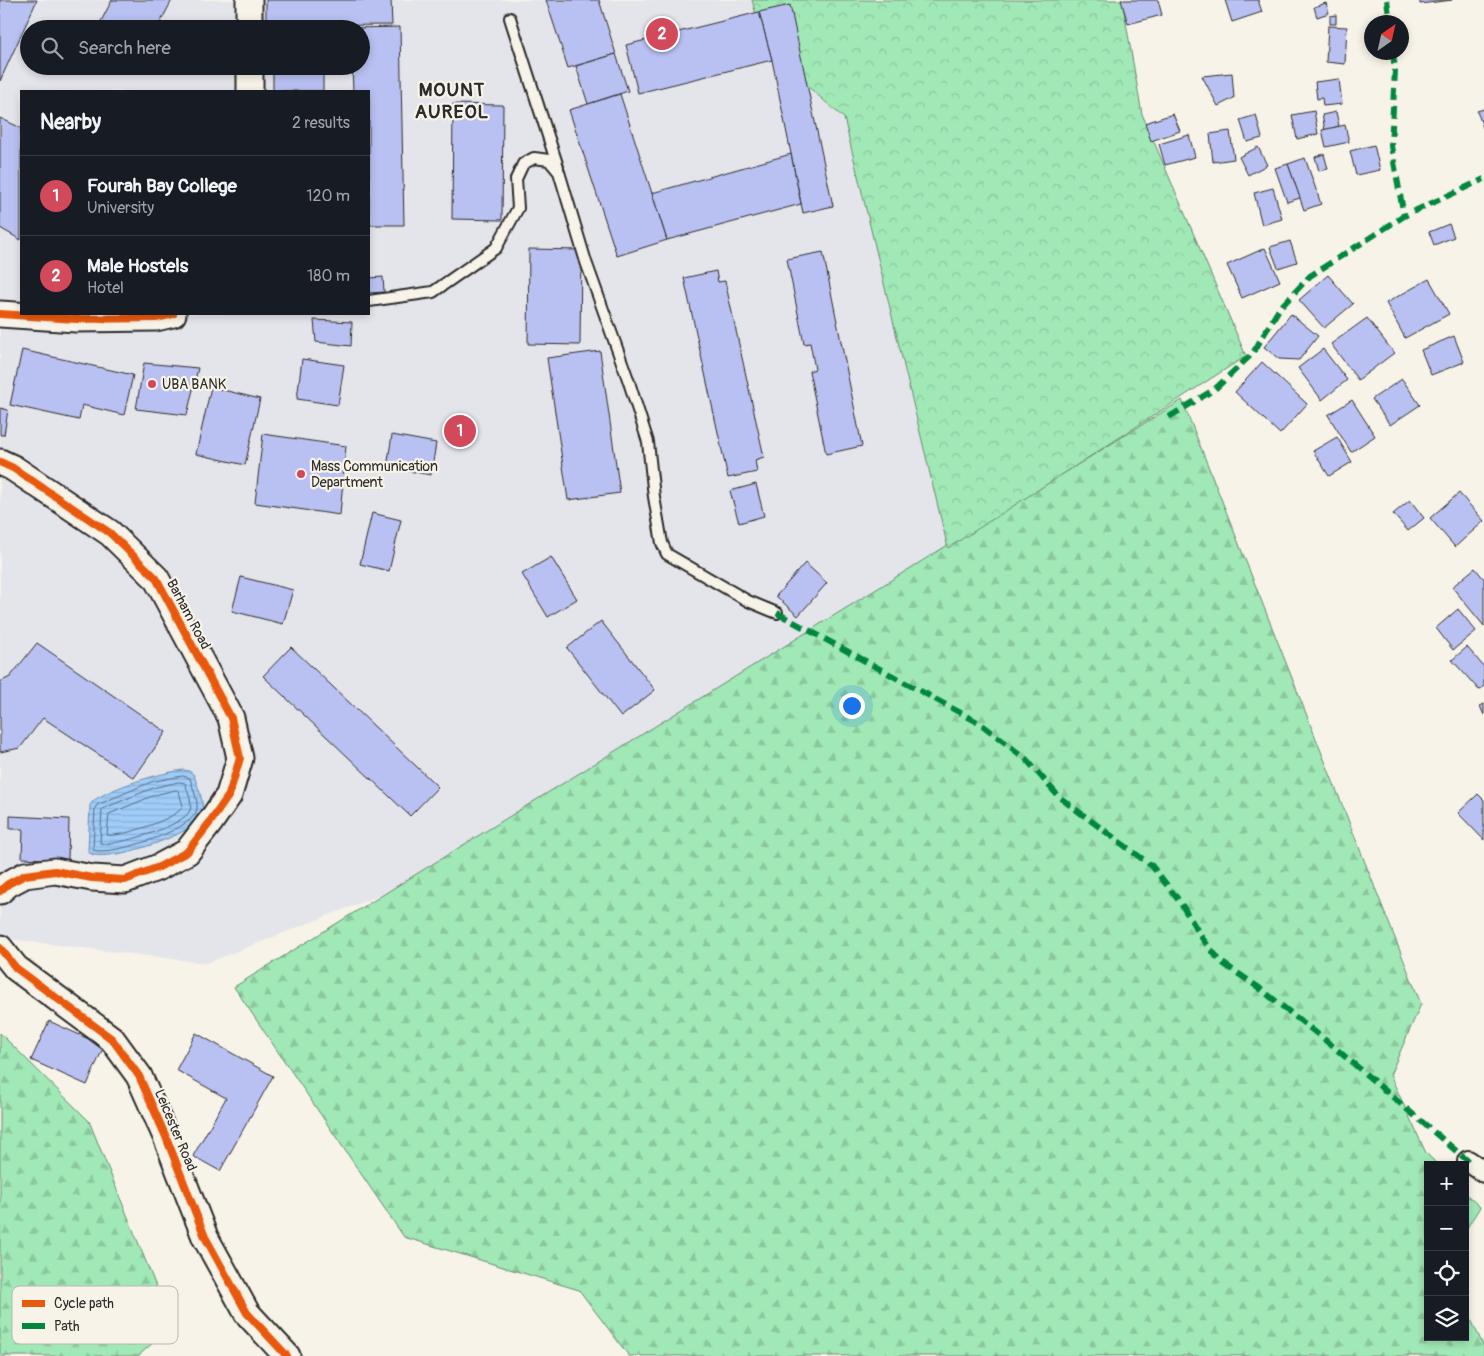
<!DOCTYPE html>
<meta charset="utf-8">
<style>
:root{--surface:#171b24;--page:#20242c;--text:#f1f3f6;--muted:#9ea1a6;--line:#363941;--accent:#d1495b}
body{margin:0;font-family:Pangolin,sans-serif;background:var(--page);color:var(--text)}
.controls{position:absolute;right:15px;bottom:15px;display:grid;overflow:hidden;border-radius:0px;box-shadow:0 2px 8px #0003}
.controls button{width:45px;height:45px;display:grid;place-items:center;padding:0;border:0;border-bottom:1px solid var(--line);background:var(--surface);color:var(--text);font:25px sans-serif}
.compass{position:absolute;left:1364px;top:15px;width:45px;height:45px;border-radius:50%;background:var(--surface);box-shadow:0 2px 8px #0003;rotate:34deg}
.you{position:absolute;left:851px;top:705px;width:18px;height:18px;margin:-12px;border:4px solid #fff;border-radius:50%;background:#1a73e8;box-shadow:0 0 0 8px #1a73e833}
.badge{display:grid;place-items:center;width:32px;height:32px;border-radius:50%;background:var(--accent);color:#fff;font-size:16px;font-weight:700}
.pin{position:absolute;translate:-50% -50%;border:2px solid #fff;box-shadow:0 1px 5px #0006}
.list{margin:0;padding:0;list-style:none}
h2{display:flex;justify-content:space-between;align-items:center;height:65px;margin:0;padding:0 20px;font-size:21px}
h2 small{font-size:16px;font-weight:400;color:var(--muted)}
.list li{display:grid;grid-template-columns:32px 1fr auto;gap:15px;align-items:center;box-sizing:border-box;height:80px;padding:0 20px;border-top:1px solid var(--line)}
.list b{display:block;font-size:19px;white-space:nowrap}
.list p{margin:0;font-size:16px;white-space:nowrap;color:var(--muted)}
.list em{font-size:16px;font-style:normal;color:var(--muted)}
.icon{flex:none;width:28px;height:28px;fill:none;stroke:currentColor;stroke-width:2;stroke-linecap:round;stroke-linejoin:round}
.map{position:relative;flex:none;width:1484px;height:1356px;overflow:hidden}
.search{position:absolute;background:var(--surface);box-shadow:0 2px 8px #0003;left:20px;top:20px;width:350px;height:55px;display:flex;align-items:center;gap:12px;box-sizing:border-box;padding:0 18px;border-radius:28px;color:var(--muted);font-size:19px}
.panel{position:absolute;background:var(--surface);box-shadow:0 2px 8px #0003;left:20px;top:90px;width:350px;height:225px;border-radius:0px}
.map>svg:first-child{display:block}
.built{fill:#e4e4eb;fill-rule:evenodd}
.forest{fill:url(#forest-firs);stroke:#668a70}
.park{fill:url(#park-crowns);stroke:#668a70}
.water{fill:url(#water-rules);stroke:#718ca7}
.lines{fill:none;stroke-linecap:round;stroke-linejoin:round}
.shore{stroke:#596b7d;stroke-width:1}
.building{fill:#b9c1f2;stroke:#2b2b2b}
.service-casing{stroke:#2b2b2b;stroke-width:14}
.minor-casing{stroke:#2b2b2b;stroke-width:24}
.tertiary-casing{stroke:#2b2b2b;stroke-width:29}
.service{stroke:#f7f3e8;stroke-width:10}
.minor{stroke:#f7f3e8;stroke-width:20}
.tertiary{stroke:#f7f3e8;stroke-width:25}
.quiet{stroke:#00873e;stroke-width:6;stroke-dasharray:12 6;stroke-linecap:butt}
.cycleway-casing{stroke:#f7f3e8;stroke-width:11}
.cycleway{stroke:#e8590c;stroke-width:8}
.poi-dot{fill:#d1495b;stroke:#f7f3e8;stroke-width:2}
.labels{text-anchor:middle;stroke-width:4.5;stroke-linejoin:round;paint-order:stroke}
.poi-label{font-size:14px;fill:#2b2b2b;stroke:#f7f3e8;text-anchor:start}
.street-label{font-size:14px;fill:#2b2b2b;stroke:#f7f3e8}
.district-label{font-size:19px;font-weight:bold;letter-spacing:1px;fill:#2b2b2b;stroke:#f7f3e8}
.key{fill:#f7f3e8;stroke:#bab7af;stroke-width:1}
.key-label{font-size:14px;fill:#2b2b2b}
</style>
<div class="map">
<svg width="1484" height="1356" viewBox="0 0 1484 1356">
<defs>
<pattern id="forest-firs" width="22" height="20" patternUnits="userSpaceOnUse" patternTransform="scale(1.25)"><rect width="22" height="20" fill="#a0e8b5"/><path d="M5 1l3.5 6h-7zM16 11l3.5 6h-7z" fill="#8ac79c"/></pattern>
<pattern id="park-crowns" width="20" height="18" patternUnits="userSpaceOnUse" patternTransform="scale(1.25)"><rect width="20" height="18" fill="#a0e8b5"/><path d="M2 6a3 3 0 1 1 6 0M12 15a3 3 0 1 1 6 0" fill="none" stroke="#8ac79c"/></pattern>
<pattern id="water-rules" width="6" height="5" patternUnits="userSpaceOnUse" patternTransform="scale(1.25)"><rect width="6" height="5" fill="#9fccf9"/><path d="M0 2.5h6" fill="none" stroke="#89afd6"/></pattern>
</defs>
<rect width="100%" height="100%" fill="#f7f3e8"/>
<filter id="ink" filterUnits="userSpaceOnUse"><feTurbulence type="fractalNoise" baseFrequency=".02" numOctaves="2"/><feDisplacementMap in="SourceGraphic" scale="10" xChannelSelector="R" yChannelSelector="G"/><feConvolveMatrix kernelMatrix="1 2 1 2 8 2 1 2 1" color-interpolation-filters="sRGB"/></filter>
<g filter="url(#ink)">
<!-- built -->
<path class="built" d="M0,0H752L766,50L844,118L948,548L495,850L207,963L0,938ZM29,29H361V66H29ZM21,91H369V314H21Z"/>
<!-- forest -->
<g class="forest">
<path d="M1182,400L1421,1004L1390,1075L1426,1153L1438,1165H1428V1337H1465V1307L1484,1347V1356H629L579,1290L404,1237L234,987Z"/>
<path d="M0,1033L89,1121L172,1326L138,1356H0Z"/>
<path d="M1465,1193L1480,1207L1465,1231Z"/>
</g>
<!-- park -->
<path class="park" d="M752,0H1122L1142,114L1246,356L948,548L844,118L766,50Z"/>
<!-- water -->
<path class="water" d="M183,770L189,771L194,775C197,786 207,805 200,816C198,819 193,825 190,827C175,839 102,865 88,852L90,805L93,801C112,787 160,773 183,770Z"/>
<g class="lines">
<!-- shore -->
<g class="shore">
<path d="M183,776L190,778C192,787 200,803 196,812C189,831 112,856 93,850L95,808L97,805L151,782Z"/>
<path d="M179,782L185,783C187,790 193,803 190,810C185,826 115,847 100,843L102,809L153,788Z"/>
<path d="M177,790L179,792L183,806C179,818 119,838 107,835L109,814L155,795Z"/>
</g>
</g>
<!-- building -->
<g class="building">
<path d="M0,0H37L0,81Z"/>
<path d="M112,0H172L157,29H97Z"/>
<path d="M266,0H391L392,25L266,26Z"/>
<path d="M546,0H599L616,54L568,68Z"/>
<path d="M1121,0H1158L1162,15L1128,24Z"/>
<path d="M1225,0H1258L1262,12L1232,22Z"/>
<path d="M1420,0H1452L1420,4Z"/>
<path d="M1326,3L1329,13L1317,17L1314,7Z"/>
<path d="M790,5L833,206L803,213L772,60L759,12Z"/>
<path d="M759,12L772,60L638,93L626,45Z"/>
<path d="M1336,15V24H1330V16Z"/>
<path d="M1328,26L1347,27L1345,64L1326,62Z"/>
<path d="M400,27L404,225H369V91H353L352,66H361V29L351,28Z"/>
<path d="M616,54L628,91L588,104L576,66Z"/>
<rect x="273" y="66" width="50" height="25"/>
<path d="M1232,73L1234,98L1218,106L1202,76Z"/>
<path d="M1339,79L1342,104L1323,106L1322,98L1317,99L1315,82Z"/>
<path d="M620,94L667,240L617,256L569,110Z"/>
<path d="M453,104L503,105L502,220L452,219Z"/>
<path d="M1484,109V130L1477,111Z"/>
<path d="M1314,111L1318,134L1297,139L1292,115Z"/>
<path d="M1336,112L1339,126L1325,130L1322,115Z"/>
<path d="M1173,114L1180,131L1151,141L1145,123Z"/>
<path d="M1256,115L1262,138L1247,142L1240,120Z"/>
<path d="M0,118L21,128V240L0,228Z"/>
<path d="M1345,125L1349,142L1326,147L1322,130Z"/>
<path d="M1230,131L1234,159L1213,162L1210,134Z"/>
<path d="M1189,135L1195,157L1165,165L1159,144Z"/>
<path d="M1374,145L1380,170L1356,175L1350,151Z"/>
<path d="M1258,147L1267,165L1248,175L1239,157Z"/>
<path d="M791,154L801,204L667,240L652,193Z"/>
<path d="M1324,154L1328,169L1319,171L1315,157Z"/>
<path d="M1305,158L1321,204L1304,210L1288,164Z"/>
<path d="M1288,164L1300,198L1287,202L1275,168Z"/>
<path d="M1273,188L1282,219L1262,225L1254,193Z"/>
<path d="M1449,224L1454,237L1434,245L1429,232Z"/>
<path d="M1290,241L1297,262L1278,268L1270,247Z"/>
<path d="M1265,248L1280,281L1242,298L1227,265Z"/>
<path d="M529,249L581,250L580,345L528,344Z"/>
<path d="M823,252L862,446L826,454L809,371L815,369L810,343L804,344L787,259Z"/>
<path d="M716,271L718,282L725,281L764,457L755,460L757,472L728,478L684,278Z"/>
<path d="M1328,275L1353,304L1324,328L1299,300Z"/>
<path d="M383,277L384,292L369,293V278Z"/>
<path d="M1429,279L1449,314L1405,338L1386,303Z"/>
<path d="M1291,314L1318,336L1299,360L1279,359L1264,347Z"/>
<path d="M1367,318L1394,353L1358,380L1331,344Z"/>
<path d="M314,320L352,322L351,346L316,342Z"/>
<path d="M1454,336L1464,362L1431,375L1421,350Z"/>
<path d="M1323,349L1347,380L1322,400L1298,368Z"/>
<path d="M22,350L133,375L124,415L82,405L79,420L10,405Z"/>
<path d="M600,351L620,493L568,500L547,358Z"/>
<path d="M302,359L344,365L338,405L297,399Z"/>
<path d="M1262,362L1307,404L1280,434L1235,392Z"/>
<path d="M144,363L198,368L187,415L136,409Z"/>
<path d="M1402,379L1420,405L1390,425L1372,399Z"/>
<path d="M211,387L260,399L245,465L196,454Z"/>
<path d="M1352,400L1375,436L1351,452L1328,415Z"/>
<path d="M0,408L8,410L4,435H0Z"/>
<path d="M263,434L346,446L340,515L255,503Z"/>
<path d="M392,435L436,443L431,475L387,467Z"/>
<path d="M1337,437L1352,462L1329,476L1313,451Z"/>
<path d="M756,484L764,516L739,523L730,491Z"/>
<path d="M1459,493L1484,521L1455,547L1430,518Z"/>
<path d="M1410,500L1424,518L1408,531L1393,514Z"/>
<path d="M372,513L401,520L389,571L360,564Z"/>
<path d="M551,557L577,599L548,617L522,574Z"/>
<path d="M805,563L827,583L798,616L776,596Z"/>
<path d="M1475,568L1484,579V626L1452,587Z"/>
<path d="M241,577L293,590L283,624L232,611Z"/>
<path d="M1458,609L1476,631L1453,650L1436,628Z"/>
<path d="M601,621L655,690L621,717L567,648Z"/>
<path d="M37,643L166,732L134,778L43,718L20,748L0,752V682L10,677Z"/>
<path d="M291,647L438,787L410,816L263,676Z"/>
<path d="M1467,647L1484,667V686L1479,690L1452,660Z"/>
<path d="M1484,704V715L1480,706Z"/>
<path d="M1478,794L1484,800V840L1458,813Z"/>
<path d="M10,816L69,819L68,860L22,858L23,829H10Z"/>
<path d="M49,1021L104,1046L87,1085L31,1060Z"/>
<path d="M196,1033L273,1076L220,1171L193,1156L226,1098L176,1070Z"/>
</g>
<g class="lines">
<defs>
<g id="service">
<path d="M510,18L558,167"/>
<path d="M369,301L433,292L496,248L518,208L516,179L523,164L534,158L549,160L559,172L586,262L629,382L648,442L654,497L662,543L667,554L748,601L777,613"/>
</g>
<path id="minor" d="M1468,1161L1484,1172"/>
<g id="tertiary">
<path d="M249,0V29"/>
<path d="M250,66V91"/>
<path d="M0,314L76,319L156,318L173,314"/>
<path d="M0,462L13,468L110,533L156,578L231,718L240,758L229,795L211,821L187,852L159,867L125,880L92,878L55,871L25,875L8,884L0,891"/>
<path d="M0,948L16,968L112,1039L139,1076L166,1137L205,1237L247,1313L287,1356"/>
</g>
</defs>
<!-- service casing -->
<use href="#service" class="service-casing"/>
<!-- minor casing -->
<use href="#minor" class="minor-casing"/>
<!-- tertiary casing -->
<use href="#tertiary" class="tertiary-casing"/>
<!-- service -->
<use href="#service" class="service"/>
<!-- minor -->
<use href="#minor" class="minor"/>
<!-- tertiary -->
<use href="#tertiary" class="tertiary"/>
<!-- quiet -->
<g class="quiet">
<path d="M1387,0L1390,22"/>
<path d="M1393,52L1395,70L1391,146L1404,216"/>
<path d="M1169,417L1215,389L1253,353L1279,309L1310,276L1404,216L1484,179"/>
<path d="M777,613L981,724L1026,759L1059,797L1152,866L1180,902L1202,938L1221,962L1258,987L1335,1048L1468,1161"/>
</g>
<defs>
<g id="cycleway">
<path d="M0,314L76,319L156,318L173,314"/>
<path d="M0,462L13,468L110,533L156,578L231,718L240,758L229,795L211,821L187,852L159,867L125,880L92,878L55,871L25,875L8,884L0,891"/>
<path d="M0,948L16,968L112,1039L139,1076L166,1137L205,1237L247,1313L287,1356"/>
</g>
</defs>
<!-- cycleway casing -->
<use href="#cycleway" class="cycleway-casing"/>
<!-- cycleway -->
<use href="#cycleway" class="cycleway"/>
</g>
</g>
<!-- markers -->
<g class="poi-dot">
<circle cx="152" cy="384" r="5"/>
<circle cx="301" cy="474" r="5"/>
</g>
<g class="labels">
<!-- poi labels -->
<g class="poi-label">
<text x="162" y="389">UBA BANK</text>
<text x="311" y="471">Mass Communication<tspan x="311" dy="16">Department</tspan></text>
</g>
<!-- street labels -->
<g class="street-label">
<text transform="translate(189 614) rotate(62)" y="5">Barham Road</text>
<text transform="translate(176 1130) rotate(67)" y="5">Leicester Road</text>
</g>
<!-- district labels -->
<g class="district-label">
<text x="452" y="96">MOUNT<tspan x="452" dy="22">AUREOL</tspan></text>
</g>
</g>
<!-- legend -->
<rect x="12" y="1286" width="166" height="58" rx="8" class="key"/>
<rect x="22" y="1300" width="23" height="7" fill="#e8590c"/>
<rect x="22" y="1323" width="23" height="6" fill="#00873e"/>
<g class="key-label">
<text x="54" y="1308">Cycle path</text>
<text x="54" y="1331">Path</text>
</g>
</svg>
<div class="controls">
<button>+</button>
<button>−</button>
<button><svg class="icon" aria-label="locate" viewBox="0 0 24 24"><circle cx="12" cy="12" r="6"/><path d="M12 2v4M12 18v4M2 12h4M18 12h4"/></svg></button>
<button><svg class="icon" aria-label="layers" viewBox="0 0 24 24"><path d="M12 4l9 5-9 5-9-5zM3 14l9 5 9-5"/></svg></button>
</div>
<svg class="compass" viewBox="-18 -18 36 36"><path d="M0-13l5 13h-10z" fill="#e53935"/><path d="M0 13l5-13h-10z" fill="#9ea1a6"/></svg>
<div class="you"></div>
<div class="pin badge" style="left:460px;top:431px">1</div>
<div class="pin badge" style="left:662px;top:34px">2</div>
<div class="search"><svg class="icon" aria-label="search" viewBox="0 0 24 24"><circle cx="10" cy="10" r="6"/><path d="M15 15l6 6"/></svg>Search here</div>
<section class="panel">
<h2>Nearby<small>2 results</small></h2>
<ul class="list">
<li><span class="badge">1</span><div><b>Fourah Bay College</b><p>University</p></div><em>120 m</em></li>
<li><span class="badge">2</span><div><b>Male Hostels</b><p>Hotel</p></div><em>180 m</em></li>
</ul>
</section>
</div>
